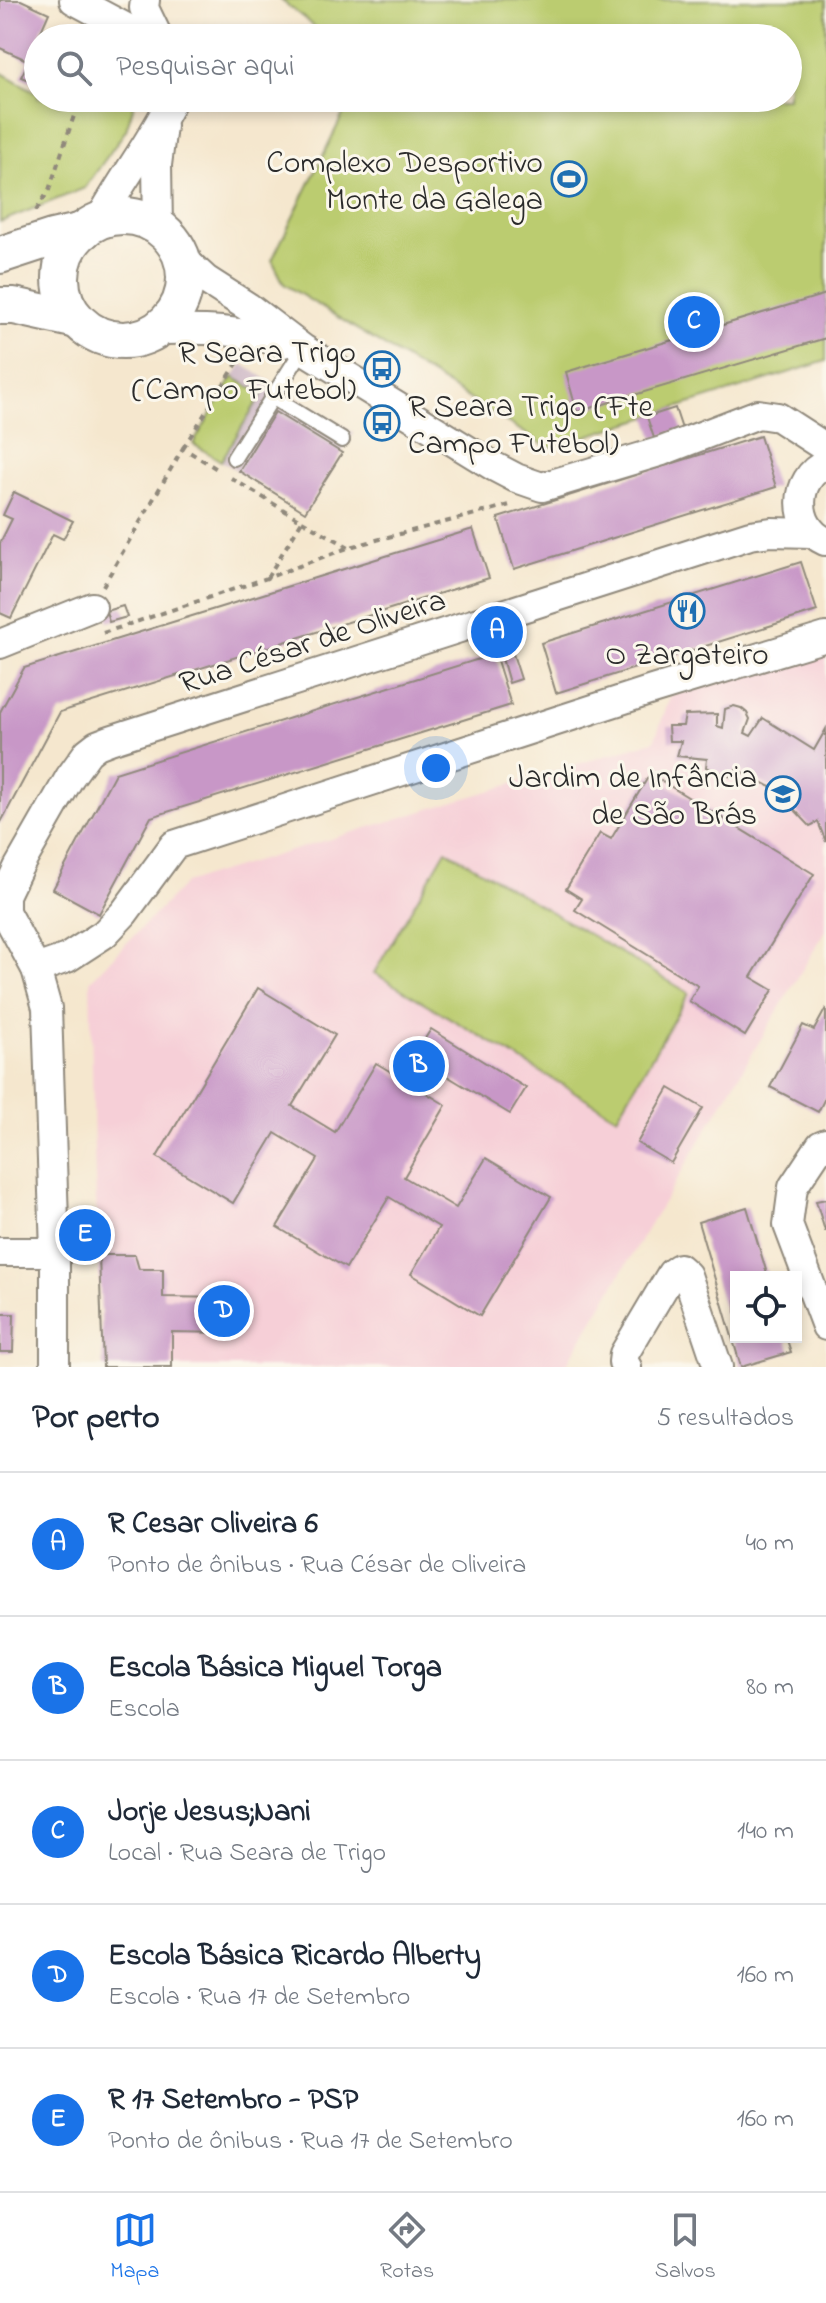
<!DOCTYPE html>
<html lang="pt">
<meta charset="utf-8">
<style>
:root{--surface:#fff;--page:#f2f2f3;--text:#1f2937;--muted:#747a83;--line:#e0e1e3;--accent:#1a73e8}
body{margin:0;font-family:"Indie Flower",sans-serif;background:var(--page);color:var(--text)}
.controls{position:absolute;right:24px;bottom:24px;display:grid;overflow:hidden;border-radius:0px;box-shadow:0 4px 12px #0003}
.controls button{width:72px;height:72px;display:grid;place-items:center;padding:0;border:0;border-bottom:2px solid var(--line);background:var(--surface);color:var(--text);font:40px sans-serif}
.you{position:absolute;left:436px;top:768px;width:28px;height:28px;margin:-20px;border:6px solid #fff;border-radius:50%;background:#1a73e8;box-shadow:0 0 0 12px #1a73e833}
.badge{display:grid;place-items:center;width:52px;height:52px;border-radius:50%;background:var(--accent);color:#fff;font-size:26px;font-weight:700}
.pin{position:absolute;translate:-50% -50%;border:4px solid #fff;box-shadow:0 2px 8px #0006}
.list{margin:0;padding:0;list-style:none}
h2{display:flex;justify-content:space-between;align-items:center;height:104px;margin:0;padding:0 32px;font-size:34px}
h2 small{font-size:26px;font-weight:400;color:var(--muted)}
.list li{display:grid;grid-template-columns:52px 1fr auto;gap:24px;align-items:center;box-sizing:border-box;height:144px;padding:0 32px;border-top:2px solid var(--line)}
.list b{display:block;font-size:30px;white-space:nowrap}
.list p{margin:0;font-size:26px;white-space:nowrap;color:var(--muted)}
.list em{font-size:26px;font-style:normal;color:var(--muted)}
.icon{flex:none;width:44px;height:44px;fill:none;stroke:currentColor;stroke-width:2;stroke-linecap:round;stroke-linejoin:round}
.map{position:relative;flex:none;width:826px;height:1367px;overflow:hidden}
.search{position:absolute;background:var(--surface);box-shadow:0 4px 12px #0003;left:24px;right:24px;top:24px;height:88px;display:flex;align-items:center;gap:20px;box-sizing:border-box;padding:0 28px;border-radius:44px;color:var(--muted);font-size:30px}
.sheet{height:824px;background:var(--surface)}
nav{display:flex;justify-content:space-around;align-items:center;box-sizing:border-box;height:112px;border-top:2px solid var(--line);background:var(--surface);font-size:22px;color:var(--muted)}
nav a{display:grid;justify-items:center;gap:4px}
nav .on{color:var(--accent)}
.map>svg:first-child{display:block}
.built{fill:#f6cfd7}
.industrial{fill:#d1bdc9}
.green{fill:#bbcc6f;stroke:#737c4d;stroke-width:2}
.building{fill:#c897c7}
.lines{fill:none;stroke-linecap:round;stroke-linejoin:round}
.service-casing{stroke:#90897c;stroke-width:18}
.minor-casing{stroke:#90897c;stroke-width:32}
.tertiary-casing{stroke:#90897c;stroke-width:40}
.path{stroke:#90897c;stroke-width:4;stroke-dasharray:6 6;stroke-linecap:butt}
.service{stroke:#fff;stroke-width:14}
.minor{stroke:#fff;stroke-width:28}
.tertiary{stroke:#fff;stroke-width:36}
.labels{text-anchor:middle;stroke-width:6;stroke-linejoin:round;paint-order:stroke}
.poi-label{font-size:32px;fill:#2b2b2b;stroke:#fbf7ec;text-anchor:end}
.street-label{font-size:32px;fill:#2b2b2b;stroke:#fbf7ec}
</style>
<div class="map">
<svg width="826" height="1367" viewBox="0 0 826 1367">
<rect width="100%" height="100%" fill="#fbf7ec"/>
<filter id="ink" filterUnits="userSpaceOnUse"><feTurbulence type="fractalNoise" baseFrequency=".0125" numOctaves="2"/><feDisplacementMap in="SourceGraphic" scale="16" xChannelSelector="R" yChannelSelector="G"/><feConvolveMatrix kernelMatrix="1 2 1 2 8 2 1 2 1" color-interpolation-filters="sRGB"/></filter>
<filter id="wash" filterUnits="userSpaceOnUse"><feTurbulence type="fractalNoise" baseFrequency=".006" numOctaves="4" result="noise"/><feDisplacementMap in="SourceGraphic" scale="32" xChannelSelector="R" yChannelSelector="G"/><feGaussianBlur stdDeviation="1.8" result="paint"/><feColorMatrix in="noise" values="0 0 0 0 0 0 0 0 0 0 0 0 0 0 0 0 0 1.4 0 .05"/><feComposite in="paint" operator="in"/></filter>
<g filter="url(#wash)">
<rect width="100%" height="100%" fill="#f5e7ce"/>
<!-- built -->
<path class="built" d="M826,654V930L565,1367H103L94,1151L90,981L185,883L654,741L671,695Z"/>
<!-- industrial -->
<path class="industrial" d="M242,364L354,433L305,512L193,444Z"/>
<!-- green -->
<g class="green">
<path d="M281,0H826V361L549,448L284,284L272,260L351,98H788V38H329Z"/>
<path d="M0,72L38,93V98H48L60,105L64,98H136L126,130L85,188L0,222Z"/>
<path d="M233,377L262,394L221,461L193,444Z"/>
<path d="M446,850L689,993L617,1117L374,973Z"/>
</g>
<g id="blocks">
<!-- building -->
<g class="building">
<path d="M0,0H21L49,13L34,47L38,48V84L21,77L29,61L0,48Z"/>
<path d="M826,294V338L577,412L566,372Z"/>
<path d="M675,408L682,429L654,438L647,417Z"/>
<path d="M275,412L342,453L305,512L239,471Z"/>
<path d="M760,436L776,487L514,569L498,518Z"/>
<path d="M14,492L73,521L63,539L53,534L11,618L0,613V543L12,519L3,515Z"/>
<path d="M473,529L489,578L60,712L0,824V712L24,668Z"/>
<path d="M801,562L817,611L556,693L541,643Z"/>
<path d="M123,606L127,617L109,622L106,611Z"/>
<path d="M495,654L511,705L151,817L99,914L53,889L115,773Z"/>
<path d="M513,654L521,679L509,683L502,658Z"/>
<path d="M734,706L741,708L747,713L750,719L745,733L751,736L763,718L814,750L826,729V842L818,822L810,826L775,789L736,769L732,777L706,767L707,759L677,756L681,741H669L668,726H683L685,715L717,714V726L723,728L725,709Z"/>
<path d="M650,774L814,874L751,977L773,990L745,1036L689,1001L698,986L575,910L582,899L566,889L600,833L611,839Z"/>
<path d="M258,988L335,1035L292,1106L335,1132L376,1063L446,1105L404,1177L456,1208L486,1158L551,1197L480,1316L411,1274L439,1227L389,1197L346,1268L277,1227L318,1159L275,1133L233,1203L157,1157Z"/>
<path d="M826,1008V1096L818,1112L770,1087L803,1025L814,1030Z"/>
<path d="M431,1029L526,1088L510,1114L414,1056Z"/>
<path d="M669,1088L703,1108L671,1163L637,1143Z"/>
<path d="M826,1199V1231H825L816,1201Z"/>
<path d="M747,1207L768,1277H736V1337H786L791,1352L741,1367L698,1222Z"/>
<path d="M99,1255H135L139,1269H163V1297L230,1298L229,1333L172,1332V1367H103Z"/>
<path d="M0,1314H14L13,1352H0Z"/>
</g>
</g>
</g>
<g filter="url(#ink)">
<use href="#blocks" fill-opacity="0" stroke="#90897c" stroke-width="2"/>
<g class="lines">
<defs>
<g id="service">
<path d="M272,397L342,440"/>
<path d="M234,458L303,349"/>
</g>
<g id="minor">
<path d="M74,0L134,32L160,38"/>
<path d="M145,0L144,8L158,37"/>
<path d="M100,220C122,179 152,141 173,98"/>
<path d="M158,227L157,165L162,126"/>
<path d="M182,258L206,280L248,307L303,349L495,467L516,478L542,487L662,451L758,414L778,417L826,448"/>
<path d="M159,330C206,329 238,329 283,343"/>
<path d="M825,541C793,527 793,478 826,464"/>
<path d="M0,644L92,607"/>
<path d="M36,969L67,958L104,934L124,913L174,845L652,690L826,637"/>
<path d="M826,1143L821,1145L793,1187L788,1225L826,1326"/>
<path d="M0,1252H55"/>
<path d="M55,1367V1252L47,1008L36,969L5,912V895L18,868L70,777L88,752L97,745L110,740L750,535L771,532L812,533"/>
<path d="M627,1367L623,1362L624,1354L672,1273L679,1268L687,1275L718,1367"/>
</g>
<g id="tertiary">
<circle cx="123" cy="278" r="62"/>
<path d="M0,255L52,238L83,231"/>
<path d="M0,306H14L77,320"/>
</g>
</defs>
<!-- service casing -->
<use href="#service" class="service-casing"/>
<!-- minor casing -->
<use href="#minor" class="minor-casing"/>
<!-- tertiary casing -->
<use href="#tertiary" class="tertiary-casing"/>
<!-- path -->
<g class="path">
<path d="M36,211L49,190L80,98"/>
<path d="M183,448L238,362L237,359"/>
<path d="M231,478L302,521L267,578"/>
<path d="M302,521L349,547"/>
<path d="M103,586L183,448L217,469"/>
<path d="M103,633L267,578L350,547L510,505"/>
</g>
<!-- service -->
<use href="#service" class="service"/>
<!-- minor -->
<use href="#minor" class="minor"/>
<!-- tertiary -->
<use href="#tertiary" class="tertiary"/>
</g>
</g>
<!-- icons -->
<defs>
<symbol id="stadium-ring" viewBox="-11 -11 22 22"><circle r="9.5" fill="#fbf7ec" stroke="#1f6fb2" stroke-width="1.5"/><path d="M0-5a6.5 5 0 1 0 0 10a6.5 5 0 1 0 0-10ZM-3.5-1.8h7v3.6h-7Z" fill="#1f6fb2"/></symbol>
<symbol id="bus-ring" viewBox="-11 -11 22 22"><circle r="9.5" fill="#fbf7ec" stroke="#1f6fb2" stroke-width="1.5"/><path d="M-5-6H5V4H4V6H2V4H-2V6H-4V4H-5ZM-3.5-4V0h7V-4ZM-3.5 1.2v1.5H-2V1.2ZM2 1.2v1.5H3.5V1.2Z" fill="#1f6fb2"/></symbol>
<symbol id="restaurant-ring" viewBox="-11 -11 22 22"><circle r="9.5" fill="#fbf7ec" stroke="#1f6fb2" stroke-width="1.5"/><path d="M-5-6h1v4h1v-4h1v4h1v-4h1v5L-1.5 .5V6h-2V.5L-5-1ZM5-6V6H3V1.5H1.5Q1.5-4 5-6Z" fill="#1f6fb2"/></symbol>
<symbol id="school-ring" viewBox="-11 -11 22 22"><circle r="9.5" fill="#fbf7ec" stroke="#1f6fb2" stroke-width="1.5"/><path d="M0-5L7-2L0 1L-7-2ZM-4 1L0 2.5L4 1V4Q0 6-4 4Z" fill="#1f6fb2"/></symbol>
</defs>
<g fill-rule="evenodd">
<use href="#stadium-ring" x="549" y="159" width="40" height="40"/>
<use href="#bus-ring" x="362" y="349" width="40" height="40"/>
<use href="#bus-ring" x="362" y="403" width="40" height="40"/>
<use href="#restaurant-ring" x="667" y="591" width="40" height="40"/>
<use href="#school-ring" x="763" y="774" width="40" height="40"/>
</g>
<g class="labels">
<!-- poi labels -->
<g class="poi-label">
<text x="543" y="172">Complexo Desportivo<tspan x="543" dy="37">Monte da Galega</tspan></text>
<text x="356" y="362">R Seara Trigo<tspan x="356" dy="37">(Campo Futebol)</tspan></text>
<text x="408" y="416" text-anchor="start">R Seara Trigo (Fte<tspan x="408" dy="37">Campo Futebol)</tspan></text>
<text x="687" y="664" text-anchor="middle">O Zargateiro</text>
<text x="757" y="787">Jardim de Infância<tspan x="757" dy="37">de São Brás</tspan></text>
</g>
<!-- street labels -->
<g class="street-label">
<text transform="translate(312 640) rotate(-18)" y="11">Rua César de Oliveira</text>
</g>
</g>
</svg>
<div class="controls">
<button><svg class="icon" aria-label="locate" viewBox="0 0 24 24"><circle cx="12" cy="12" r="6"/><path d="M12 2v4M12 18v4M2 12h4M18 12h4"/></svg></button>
</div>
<div class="you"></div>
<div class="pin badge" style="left:497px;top:632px">A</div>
<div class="pin badge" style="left:419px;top:1066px">B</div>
<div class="pin badge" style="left:694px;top:322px">C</div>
<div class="pin badge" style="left:224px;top:1311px">D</div>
<div class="pin badge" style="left:85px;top:1235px">E</div>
<div class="search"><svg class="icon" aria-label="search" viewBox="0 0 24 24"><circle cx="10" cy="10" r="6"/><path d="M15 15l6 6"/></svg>Pesquisar aqui</div>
</div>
<section class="sheet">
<h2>Por perto<small>5 resultados</small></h2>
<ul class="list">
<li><span class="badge">A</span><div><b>R Cesar Oliveira 6</b><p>Ponto de ônibus · Rua César de Oliveira</p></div><em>40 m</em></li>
<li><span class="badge">B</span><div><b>Escola Básica Miguel Torga</b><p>Escola</p></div><em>80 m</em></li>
<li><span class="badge">C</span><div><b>Jorje Jesus;Nani</b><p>Local · Rua Seara de Trigo</p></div><em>140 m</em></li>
<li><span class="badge">D</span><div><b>Escola Básica Ricardo Alberty</b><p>Escola · Rua 17 de Setembro</p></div><em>160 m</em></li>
<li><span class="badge">E</span><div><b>R 17 Setembro - PSP</b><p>Ponto de ônibus · Rua 17 de Setembro</p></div><em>160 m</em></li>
</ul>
</section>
<nav>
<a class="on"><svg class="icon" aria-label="map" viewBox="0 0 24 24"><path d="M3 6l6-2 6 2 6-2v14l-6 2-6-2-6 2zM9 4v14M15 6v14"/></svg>Mapa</a>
<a><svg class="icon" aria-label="directions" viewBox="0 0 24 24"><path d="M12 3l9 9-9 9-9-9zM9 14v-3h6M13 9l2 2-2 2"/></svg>Rotas</a>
<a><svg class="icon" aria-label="saved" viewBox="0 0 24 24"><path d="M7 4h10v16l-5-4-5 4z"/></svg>Salvos</a>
</nav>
